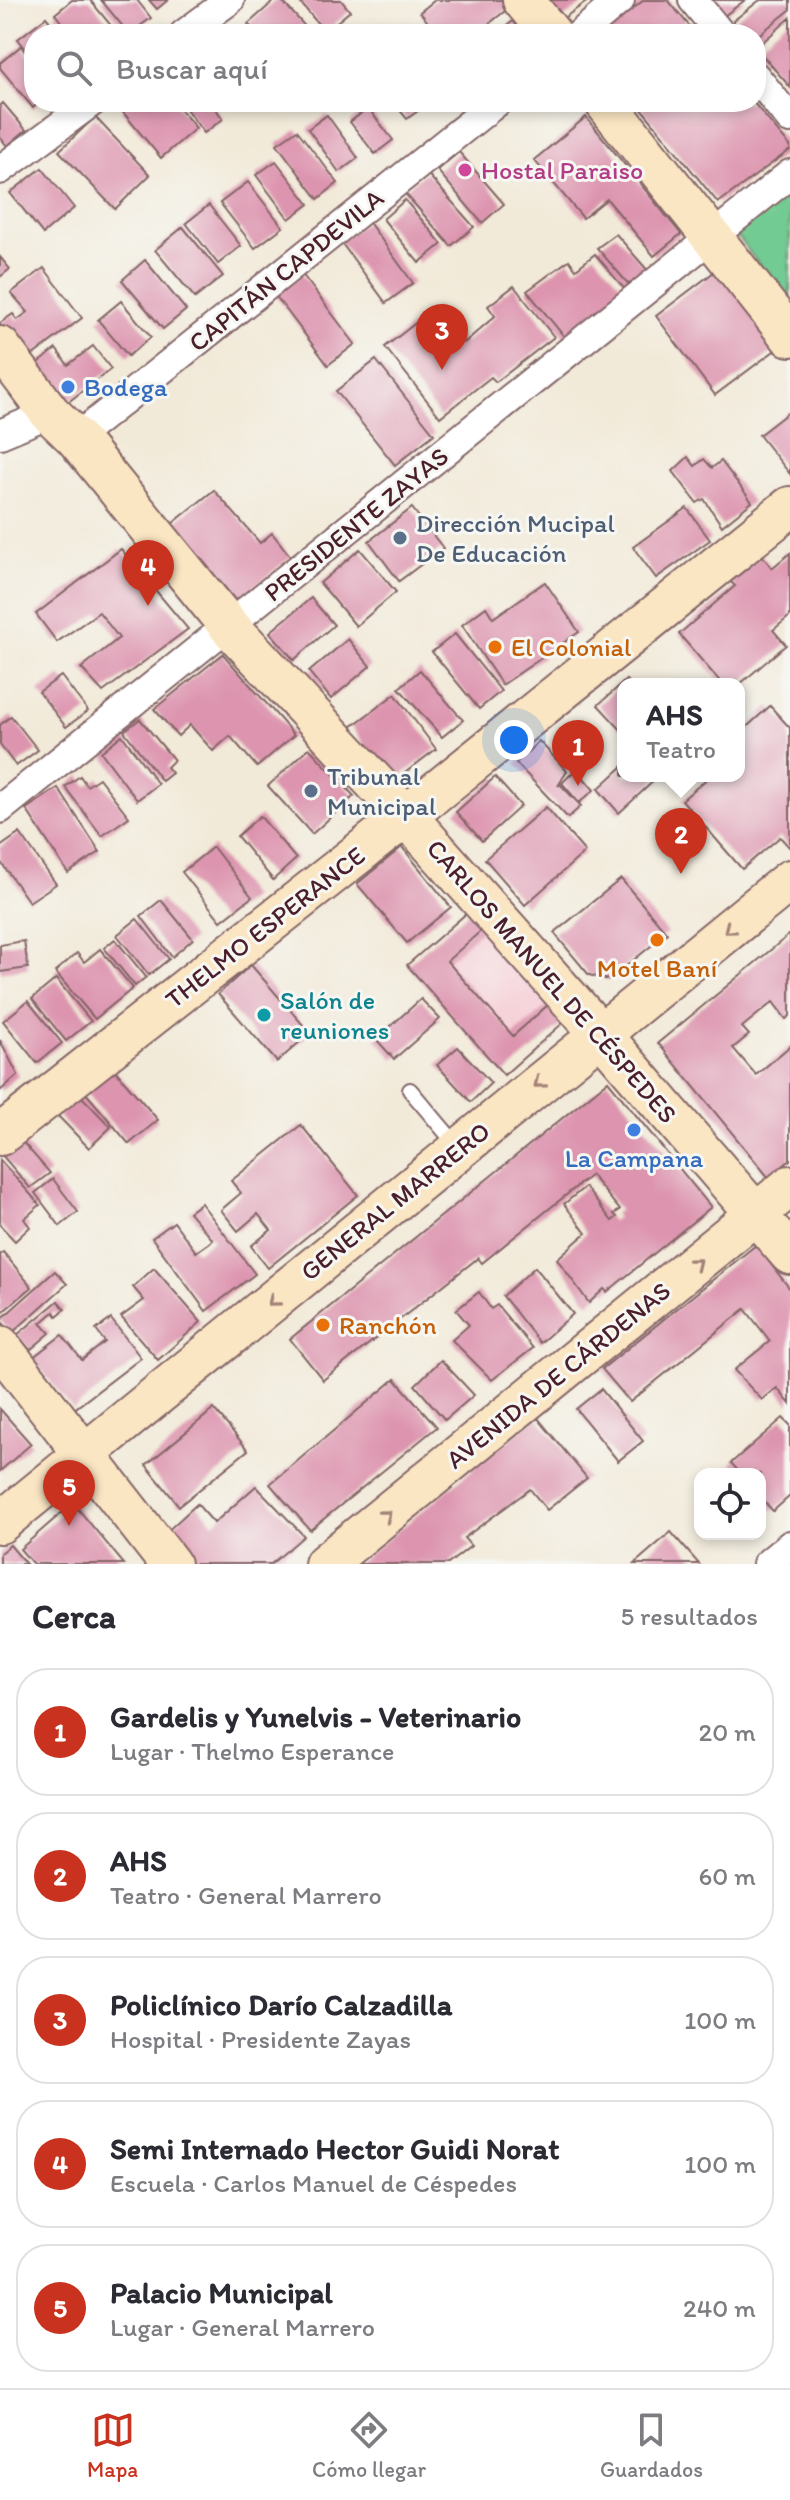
<!DOCTYPE html>
<html lang="es">
<meta charset="utf-8">
<style>
:root{--surface:#fff;--page:#f2f2f3;--text:#2b2b33;--muted:#7c7c81;--line:#e1e1e2;--accent:#c8321e}
body{margin:0;font-family:Itim,sans-serif;background:var(--page);color:var(--text)}
.controls{position:absolute;right:24px;bottom:24px;display:grid;overflow:hidden;border-radius:16px;box-shadow:0 4px 12px #0003}
.controls button{width:72px;height:72px;display:grid;place-items:center;padding:0;border:0;border-bottom:2px solid var(--line);background:var(--surface);color:var(--text);font:40px sans-serif}
.you{position:absolute;left:514px;top:740px;width:28px;height:28px;margin:-20px;border:6px solid #fff;border-radius:50%;background:#1a73e8;box-shadow:0 0 0 12px #1a73e833}
.badge{display:grid;place-items:center;width:52px;height:52px;border-radius:50%;background:var(--accent);color:#fff;font-size:26px;font-weight:700}
.pin{position:absolute;translate:-50% -66px;filter:drop-shadow(0 2px 4px #0008)}
.pin::after{content:'';position:absolute;top:42px;width:28px;height:24px;background:inherit;clip-path:polygon(0 0,100% 0,50% 100%)}
.popup{position:absolute;left:617px;top:678px;width:128px;height:104px;box-sizing:border-box;display:grid;place-content:center;border-radius:16px;background:var(--surface);filter:drop-shadow(0 2px 6px #0005);font-size:26px;white-space:nowrap;color:var(--muted)}
.popup b{font-size:30px;color:var(--text)}
.popup::after{content:'';position:absolute;left:50%;top:100%;margin-left:-16px;border:16px solid transparent;border-top-color:var(--surface)}
.list{margin:0;padding:0;list-style:none}
h2{display:flex;justify-content:space-between;align-items:center;height:104px;margin:0;padding:0 32px;font-size:34px}
h2 small{font-size:26px;font-weight:400;color:var(--muted)}
.list li{display:grid;grid-template-columns:52px 1fr auto;gap:24px;align-items:center;box-sizing:border-box;height:128px;margin:0 16px 16px;padding:0 16px;border:2px solid var(--line);border-radius:32px}
.list b{display:block;font-size:30px;white-space:nowrap}
.list p{margin:0;font-size:26px;white-space:nowrap;color:var(--muted)}
.list em{font-size:26px;font-style:normal;color:var(--muted)}
.icon{flex:none;width:44px;height:44px;fill:none;stroke:currentColor;stroke-width:2;stroke-linecap:round;stroke-linejoin:round}
.map{position:relative;flex:none;width:790px;height:1564px;overflow:hidden}
.search{position:absolute;background:var(--surface);box-shadow:0 4px 12px #0003;left:24px;right:24px;top:24px;height:88px;display:flex;align-items:center;gap:20px;box-sizing:border-box;padding:0 28px;border-radius:32px;color:var(--muted);font-size:30px}
.sheet{height:824px;background:var(--surface)}
nav{display:flex;justify-content:space-around;align-items:center;box-sizing:border-box;height:112px;border-top:2px solid var(--line);background:var(--surface);font-size:22px;color:var(--muted)}
nav a{display:grid;justify-items:center;gap:4px}
nav .on{color:var(--accent)}
.map>svg:first-child{display:block}
.built{fill:#f6cfd7}
.green{fill:#72cb92;stroke:#5e755e;stroke-width:2}
.building{fill:#dd94af}
.lines{fill:none;stroke-linecap:round;stroke-linejoin:round}
.lane-casing{stroke:#856668;stroke-width:18}
.street-casing{stroke:#856668;stroke-width:32}
.secondary-casing{stroke:#856668;stroke-width:44}
.lane{stroke:#fff;stroke-width:14}
.street{stroke:#fff;stroke-width:28}
.secondary{stroke:#fbe6c3;stroke-width:40}
.oneway{stroke:#a28277}
.hotel-dot{fill:#d1479c;stroke:#f6f6f2;stroke-width:3}
.shop-dot{fill:#3f7fe0;stroke:#f6f6f2;stroke-width:3}
.service-dot{fill:#5c6f8a;stroke:#f6f6f2;stroke-width:3}
.food-dot{fill:#e8710a;stroke:#f6f6f2;stroke-width:3}
.culture-dot{fill:#0f9aa8;stroke:#f6f6f2;stroke-width:3}
.labels{text-anchor:middle;stroke-width:6;stroke-linejoin:round;paint-order:stroke}
.hotel-label{font-size:26px;fill:#b23c85;stroke:#f6f6f2;text-anchor:start}
.street-label{font-size:26px;fill:#4a1f2b;stroke:#f6f6f2}
.shop-label{font-size:26px;fill:#366cbe;stroke:#f6f6f2;text-anchor:start}
.service-label{font-size:26px;fill:#4e5e75;stroke:#f6f6f2;text-anchor:start}
.food-label{font-size:26px;fill:#c56008;stroke:#f6f6f2;text-anchor:start}
.culture-label{font-size:26px;fill:#0d838f;stroke:#f6f6f2;text-anchor:start}
</style>
<div class="map">
<svg width="790" height="1564" viewBox="0 0 790 1564">
<rect width="100%" height="100%" fill="#f6f6f2"/>
<filter id="ink" filterUnits="userSpaceOnUse"><feTurbulence type="fractalNoise" baseFrequency=".0125" numOctaves="2"/><feDisplacementMap in="SourceGraphic" scale="16" xChannelSelector="R" yChannelSelector="G"/><feConvolveMatrix kernelMatrix="1 2 1 2 8 2 1 2 1" color-interpolation-filters="sRGB"/></filter>
<filter id="wash" filterUnits="userSpaceOnUse"><feTurbulence type="fractalNoise" baseFrequency=".006" numOctaves="4" result="noise"/><feDisplacementMap in="SourceGraphic" scale="32" xChannelSelector="R" yChannelSelector="G"/><feGaussianBlur stdDeviation="1.8" result="paint"/><feColorMatrix in="noise" values="0 0 0 0 0 0 0 0 0 0 0 0 0 0 0 0 0 1.4 0 .05"/><feComposite in="paint" operator="in"/></filter>
<g filter="url(#wash)">
<rect width="100%" height="100%" fill="#f2ead9"/>
<!-- built -->
<path class="built" d="M468,912L564,1022L504,1075L407,965Z"/>
<!-- green -->
<path class="green" d="M790,157V306L721,215Z"/>
<g id="blocks">
<!-- building -->
<g class="building">
<path d="M72,0H90L118,34H71L55,14Z"/>
<path d="M101,0H137L151,18L129,34Z"/>
<path d="M149,0H168L157,9Z"/>
<path d="M275,0H281L312,34H257L248,24Z"/>
<path d="M298,0H341L350,11L325,32Z"/>
<path d="M435,0H504L510,7L476,34H437L420,12Z"/>
<path d="M542,0H589L558,22Z"/>
<path d="M644,0H668L696,34H602Z"/>
<path d="M712,0H745L724,16Z"/>
<path d="M760,0H790V10L756,37V34H743L733,21Z"/>
<path d="M46,17L60,34H34V59L18,39Z"/>
<path d="M518,17L532,34H497Z"/>
<path d="M790,18V87L756,48Z"/>
<path d="M21,46L34,62V102H39L33,108L0,68V63Z"/>
<path d="M130,102H174L196,128L161,158L121,110Z"/>
<path d="M181,102H211L223,119L204,133Z"/>
<path d="M393,102H430L407,119Z"/>
<path d="M636,102H753L790,146V150L718,203Z"/>
<path d="M3,103L26,130L7,146L0,137V106Z"/>
<path d="M368,108L393,140L375,154L350,122Z"/>
<path d="M327,115L358,158L339,172L308,129Z"/>
<path d="M95,117L150,175L115,209L59,151Z"/>
<path d="M586,117L681,234L654,256L607,199L583,218L534,160Z"/>
<path d="M297,130L338,183L318,199L277,144Z"/>
<path d="M459,152L504,204L482,223L437,170Z"/>
<path d="M276,161L309,204L289,219L256,175Z"/>
<path d="M42,168L74,208L43,234L10,193Z"/>
<path d="M426,172L474,227L451,246L403,191Z"/>
<path d="M248,182L283,227L255,248L220,203Z"/>
<path d="M405,200L442,244L419,263L383,219Z"/>
<path d="M209,205L241,246L218,264L186,223Z"/>
<path d="M368,221L413,283L386,303L340,241Z"/>
<path d="M183,227L223,276L195,298L155,250Z"/>
<path d="M616,234L649,272L631,287L597,248Z"/>
<path d="M595,254L628,293L566,339L527,291L569,260L576,269Z"/>
<path d="M0,257L10,269L0,277Z"/>
<path d="M145,260L186,310L163,329L122,280Z"/>
<path d="M44,268L82,318L25,361L0,330V323L13,314L17,320L28,312L11,293Z"/>
<path d="M718,269L778,348L715,395L656,316Z"/>
<path d="M302,274L355,344L328,365L275,295Z"/>
<path d="M514,286L554,337L496,382L491,377L440,417L385,347L436,307L464,343L495,316L488,306Z"/>
<path d="M121,301L151,337L128,356L98,320Z"/>
<path d="M93,346L111,369L63,406L33,367L56,349L68,365Z"/>
<path d="M376,360L434,434L395,465L336,391Z"/>
<path d="M790,411V474L759,435Z"/>
<path d="M688,457L695,466L704,459L712,468L721,461L752,502L722,526L704,499L697,503L673,471Z"/>
<path d="M214,490L260,543L272,533L291,557L236,601L172,524Z"/>
<path d="M412,508L443,548L399,581L369,541Z"/>
<path d="M687,508L710,540L656,578L633,547Z"/>
<path d="M121,549L188,629L103,692L81,668L119,638L99,612L57,642L36,614Z"/>
<path d="M360,549L396,592L356,626L320,583Z"/>
<path d="M790,553V616L773,630L786,645L740,684H722L679,634L735,586L730,581L762,555L772,568Z"/>
<path d="M545,582L579,632L502,685L462,625L486,607L493,618Z"/>
<path d="M311,598L334,625L294,660L270,632Z"/>
<path d="M455,634L501,691L479,709L432,652Z"/>
<path d="M348,639L370,666L331,699L309,672Z"/>
<path d="M223,654L294,735L257,767L230,736L213,751L190,725L178,736L154,709Z"/>
<path d="M420,670L463,720L442,737L399,688Z"/>
<path d="M61,676L88,711L66,727L39,692Z"/>
<path d="M626,680L630,684H623V732L598,705Z"/>
<path d="M395,694L436,749L393,782L351,727Z"/>
<path d="M770,706L790,728V848L780,837L742,869L682,800L710,776H739V734Z"/>
<path d="M11,716L38,750L16,766L0,745V725Z"/>
<path d="M140,719L174,760L167,767L172,773L162,781L124,731Z"/>
<path d="M122,735L158,784L137,800L101,752Z"/>
<path d="M539,741L567,771L558,786L560,784L581,806L568,818L516,763Z"/>
<path d="M309,748L354,796L312,834L268,786Z"/>
<path d="M623,766V776H654L657,778L619,813L598,789Z"/>
<path d="M576,769L594,790L579,803L562,783Z"/>
<path d="M80,776L87,786L99,778L129,817L102,836L65,787Z"/>
<path d="M495,777L521,806L482,841L456,812Z"/>
<path d="M58,788L100,852L68,873L26,809Z"/>
<path d="M546,807L585,852L525,905L485,859Z"/>
<path d="M260,816L296,859L273,880L237,836Z"/>
<path d="M20,833L56,884L29,902L0,861V847Z"/>
<path d="M213,847L252,897L221,921L182,872Z"/>
<path d="M402,847L451,907L407,943L357,884Z"/>
<path d="M621,879L667,933L609,980L589,975L554,933Z"/>
<path d="M161,900L193,939L172,957L141,916Z"/>
<path d="M468,912L483,929L447,961L513,1036L549,1004L564,1022L504,1075L407,965Z"/>
<path d="M137,919L169,959L149,975L117,935Z"/>
<path d="M790,934V1016L786,1019L773,1002L742,1027L749,1035L733,1048L756,1075L790,1046V1160L769,1178L658,1043Z"/>
<path d="M115,939L146,977L135,986L104,948Z"/>
<path d="M24,941L28,968L0,972V945Z"/>
<path d="M100,949L133,988L95,1019L55,972L77,953L84,962Z"/>
<path d="M251,965L310,1033L277,1062L218,994Z"/>
<path d="M56,979L91,1021L66,1041L32,999Z"/>
<path d="M421,999L440,1019L394,1059L376,1039Z"/>
<path d="M28,1001L62,1043L37,1063L3,1021Z"/>
<path d="M0,1040L18,1075L0,1091Z"/>
<path d="M458,1047L491,1083L471,1102L437,1065Z"/>
<path d="M113,1068L158,1120L129,1144L85,1092Z"/>
<path d="M608,1081L711,1207L607,1292L604,1289L589,1303L557,1259L586,1233L564,1204L585,1187L612,1221L617,1217L614,1214L620,1210L591,1175L482,1263L478,1258L323,1380L290,1339Z"/>
<path d="M80,1095L111,1127L89,1148L58,1116Z"/>
<path d="M301,1125L358,1195L268,1268L251,1246L271,1230L258,1214L238,1231L221,1210L241,1193L231,1181Z"/>
<path d="M20,1139L50,1173L30,1188L1,1154Z"/>
<path d="M0,1160L40,1205L24,1219L30,1227L15,1241L0,1225Z"/>
<path d="M53,1179L78,1212L60,1226L35,1193Z"/>
<path d="M201,1203L255,1274L206,1311L152,1238L174,1222L196,1252L213,1240L189,1212Z"/>
<path d="M756,1245L790,1289V1404L777,1388L762,1400L734,1370L770,1341L745,1309L630,1402L602,1369Z"/>
<path d="M3,1252L32,1287L0,1314V1254Z"/>
<path d="M535,1267L573,1314L540,1343L503,1296Z"/>
<path d="M154,1268L201,1322L158,1360L121,1317L144,1300L133,1287Z"/>
<path d="M55,1271L67,1284L12,1333L0,1320Z"/>
<path d="M479,1292L491,1309L497,1305L533,1348L492,1380L452,1340L469,1325L456,1310Z"/>
<path d="M58,1301L65,1309L57,1316L54,1312L41,1323L50,1333L30,1350L17,1335Z"/>
<path d="M111,1319L141,1358L73,1410L32,1358L62,1335L82,1360L105,1342L96,1330Z"/>
<path d="M441,1360L474,1395L445,1420L415,1385Z"/>
<path d="M395,1379L437,1427L310,1530L270,1484Z"/>
<path d="M601,1389L643,1441L618,1461L576,1409Z"/>
<path d="M0,1409L31,1444L0,1471Z"/>
<path d="M214,1409L248,1450L179,1506L146,1465Z"/>
<path d="M537,1417L587,1478L547,1510L530,1489L464,1538L471,1546L448,1564H357Z"/>
<path d="M783,1418L790,1425V1496L773,1511L760,1497V1474H741L731,1463Z"/>
<path d="M256,1486L304,1536L271,1564H187L164,1534L197,1504L214,1523Z"/>
<path d="M73,1503L124,1564H33L20,1549Z"/>
<path d="M671,1532L699,1564H634Z"/>
<path d="M10,1545L26,1564H0V1553Z"/>
</g>
</g>
</g>
<g filter="url(#ink)">
<use href="#blocks" fill-opacity="0" stroke="#856668" stroke-width="2"/>
<g class="lines">
<defs>
<path id="lane" d="M410,1090L459,1148"/>
<g id="street">
<path d="M693,0L721,34"/>
<path d="M184,34L230,0"/>
<path d="M580,34L620,0"/>
<path d="M756,77L790,119"/>
<path d="M0,170L92,102"/>
<path d="M0,434L50,413"/>
<path d="M76,438L497,102"/>
<path d="M0,809L790,174"/>
<path d="M767,1564L790,1545"/>
</g>
<g id="secondary">
<path d="M523,0L551,34"/>
<path d="M605,102L790,336"/>
<path d="M0,347L50,413L76,438L229,626L406,816L600,1033L790,1254"/>
<path d="M0,1135L406,816L790,507"/>
<path d="M0,1346L170,1564"/>
<path d="M0,1523L790,880"/>
<path d="M325,1564L790,1186"/>
</g>
</defs>
<!-- lane casing -->
<use href="#lane" class="lane-casing"/>
<!-- street casing -->
<use href="#street" class="street-casing"/>
<!-- secondary casing -->
<use href="#secondary" class="secondary-casing"/>
<!-- lane -->
<use href="#lane" class="lane"/>
<!-- street -->
<use href="#street" class="street"/>
<!-- secondary -->
<use href="#secondary" class="secondary"/>
</g>
<!-- one-way arrows -->
<defs><path id="oneway-chevron" d="M-2-3.5L2.5 0L-2 3.5" fill="none" stroke-width="1.6" stroke-linecap="round" stroke-linejoin="round" transform="scale(2)"/></defs>
<g class="oneway">
<use href="#oneway-chevron" transform="translate(729 929) rotate(141)"/>
<use href="#oneway-chevron" transform="translate(539 1083) rotate(141)"/>
<use href="#oneway-chevron" transform="translate(696 1263) rotate(-39)"/>
<use href="#oneway-chevron" transform="translate(273 1301) rotate(141)"/>
<use href="#oneway-chevron" transform="translate(386 1515) rotate(-39)"/>
</g>
</g>
<!-- markers -->
<circle class="hotel-dot" cx="465" cy="170" r="8"/>
<g class="shop-dot">
<circle cx="68" cy="387" r="8"/>
<circle cx="634" cy="1130" r="8"/>
</g>
<g class="service-dot">
<circle cx="400" cy="538" r="8"/>
<circle cx="311" cy="791" r="8"/>
</g>
<g class="food-dot">
<circle cx="495" cy="647" r="8"/>
<circle cx="657" cy="940" r="8"/>
<circle cx="323" cy="1325" r="8"/>
</g>
<circle class="culture-dot" cx="264" cy="1015" r="8"/>
<g class="labels">
<!-- hotel labels -->
<g class="hotel-label">
<text x="481" y="179">Hostal Paraiso</text>
</g>
<!-- street labels -->
<g class="street-label">
<text transform="translate(286 270) rotate(-39)" y="9">CAPITÁN CAPDEVILA</text>
<text transform="translate(356 524) rotate(-39)" y="9">PRESIDENTE ZAYAS</text>
<text transform="translate(265 927) rotate(-38)" y="9">THELMO ESPERANCE</text>
<text transform="translate(552 981) rotate(49)" y="9">CARLOS MANUEL DE CÉSPEDES</text>
<text transform="translate(395 1201) rotate(-39)" y="9">GENERAL MARRERO</text>
<text transform="translate(558 1375) rotate(-39)" y="9">AVENIDA DE CÁRDENAS</text>
</g>
<!-- shop labels -->
<g class="shop-label">
<text x="84" y="396">Bodega</text>
<text x="634" y="1167" text-anchor="middle">La Campana</text>
</g>
<!-- service labels -->
<g class="service-label">
<text x="416" y="532">Dirección Mucipal<tspan x="416" dy="30">De Educación</tspan></text>
<text x="327" y="785">Tribunal<tspan x="327" dy="30">Municipal</tspan></text>
</g>
<!-- food labels -->
<g class="food-label">
<text x="511" y="656">El Colonial</text>
<text x="657" y="977" text-anchor="middle">Motel Baní</text>
<text x="339" y="1334">Ranchón</text>
</g>
<!-- culture labels -->
<g class="culture-label">
<text x="280" y="1009">Salón de<tspan x="280" dy="30">reuniones</tspan></text>
</g>
</g>
</svg>
<div class="controls">
<button><svg class="icon" aria-label="locate" viewBox="0 0 24 24"><circle cx="12" cy="12" r="6"/><path d="M12 2v4M12 18v4M2 12h4M18 12h4"/></svg></button>
</div>
<div class="you"></div>
<div class="pin badge" style="left:578px;top:786px">1</div>
<div class="pin badge" style="left:681px;top:874px">2</div>
<div class="popup"><b>AHS</b>Teatro</div>
<div class="pin badge" style="left:442px;top:370px">3</div>
<div class="pin badge" style="left:148px;top:606px">4</div>
<div class="pin badge" style="left:69px;top:1526px">5</div>
<div class="search"><svg class="icon" aria-label="search" viewBox="0 0 24 24"><circle cx="10" cy="10" r="6"/><path d="M15 15l6 6"/></svg>Buscar aquí</div>
</div>
<section class="sheet">
<h2>Cerca<small>5 resultados</small></h2>
<ul class="list">
<li><span class="badge">1</span><div><b>Gardelis y Yunelvis - Veterinario</b><p>Lugar · Thelmo Esperance</p></div><em>20 m</em></li>
<li><span class="badge">2</span><div><b>AHS</b><p>Teatro · General Marrero</p></div><em>60 m</em></li>
<li><span class="badge">3</span><div><b>Policlínico Darío Calzadilla</b><p>Hospital · Presidente Zayas</p></div><em>100 m</em></li>
<li><span class="badge">4</span><div><b>Semi Internado Hector Guidi Norat</b><p>Escuela · Carlos Manuel de Céspedes</p></div><em>100 m</em></li>
<li><span class="badge">5</span><div><b>Palacio Municipal</b><p>Lugar · General Marrero</p></div><em>240 m</em></li>
</ul>
</section>
<nav>
<a class="on"><svg class="icon" aria-label="map" viewBox="0 0 24 24"><path d="M3 6l6-2 6 2 6-2v14l-6 2-6-2-6 2zM9 4v14M15 6v14"/></svg>Mapa</a>
<a><svg class="icon" aria-label="directions" viewBox="0 0 24 24"><path d="M12 3l9 9-9 9-9-9zM9 14v-3h6M13 9l2 2-2 2"/></svg>Cómo llegar</a>
<a><svg class="icon" aria-label="saved" viewBox="0 0 24 24"><path d="M7 4h10v16l-5-4-5 4z"/></svg>Guardados</a>
</nav>
